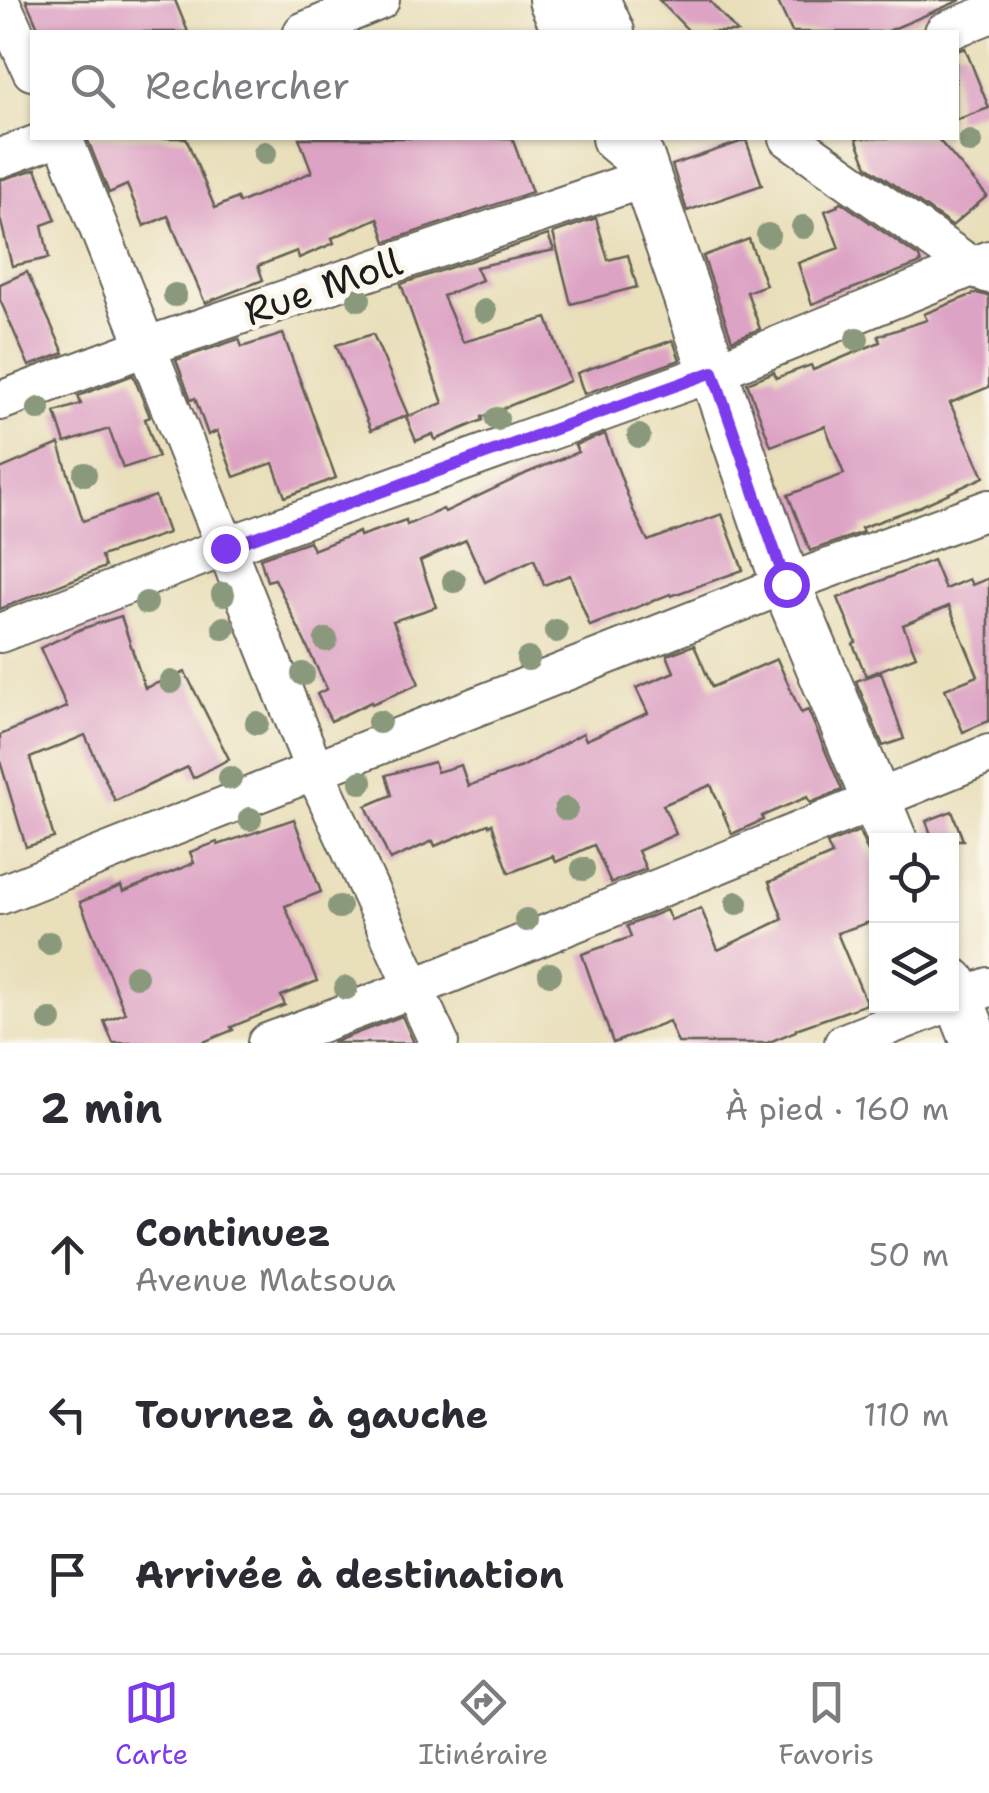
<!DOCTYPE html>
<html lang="fr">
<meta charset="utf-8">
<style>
:root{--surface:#fff;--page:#f2f2f3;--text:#2b2b33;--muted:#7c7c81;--line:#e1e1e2;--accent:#7c3aed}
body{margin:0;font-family:"Shantell Sans",sans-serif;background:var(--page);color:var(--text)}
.controls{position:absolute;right:30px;bottom:30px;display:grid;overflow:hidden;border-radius:0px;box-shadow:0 2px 8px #0004}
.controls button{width:90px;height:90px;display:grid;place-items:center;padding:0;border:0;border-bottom:2px solid var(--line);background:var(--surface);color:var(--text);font:50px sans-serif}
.stop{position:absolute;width:30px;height:30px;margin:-22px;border:8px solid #7c3aed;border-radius:50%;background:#fff}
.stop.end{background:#7c3aed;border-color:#fff;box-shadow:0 2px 10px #0008}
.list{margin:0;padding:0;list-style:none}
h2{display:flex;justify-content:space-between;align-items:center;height:130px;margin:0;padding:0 40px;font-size:42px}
h2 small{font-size:32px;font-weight:400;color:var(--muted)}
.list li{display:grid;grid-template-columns:65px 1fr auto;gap:30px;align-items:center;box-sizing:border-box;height:160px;padding:0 40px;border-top:2px solid var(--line)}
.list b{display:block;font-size:38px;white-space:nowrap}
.list p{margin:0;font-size:32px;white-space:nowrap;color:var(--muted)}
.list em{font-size:32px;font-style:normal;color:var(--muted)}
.icon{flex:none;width:55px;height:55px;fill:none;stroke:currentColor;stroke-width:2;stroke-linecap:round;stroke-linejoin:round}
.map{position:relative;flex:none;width:989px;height:1043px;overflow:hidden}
.search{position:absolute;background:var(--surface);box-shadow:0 2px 8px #0004;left:30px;right:30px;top:30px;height:110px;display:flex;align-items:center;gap:25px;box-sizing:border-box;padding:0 35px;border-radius:0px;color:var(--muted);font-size:38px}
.sheet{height:610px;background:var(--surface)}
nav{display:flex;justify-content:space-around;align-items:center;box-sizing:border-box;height:140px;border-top:2px solid var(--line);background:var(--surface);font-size:28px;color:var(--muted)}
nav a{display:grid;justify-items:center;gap:5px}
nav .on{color:var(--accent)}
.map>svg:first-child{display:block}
.building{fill:#dda3c4}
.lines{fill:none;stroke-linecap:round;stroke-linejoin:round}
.minor-casing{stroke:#646054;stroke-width:42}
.tertiary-casing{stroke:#646054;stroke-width:52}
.minor{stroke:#fff;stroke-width:38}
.tertiary{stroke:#fff;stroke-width:48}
.tree{fill:#8a997c}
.route{stroke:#7c3aed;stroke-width:12}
.labels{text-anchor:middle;stroke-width:10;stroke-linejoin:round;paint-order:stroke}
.street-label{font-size:38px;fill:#1c1c1c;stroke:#fbf7ec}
</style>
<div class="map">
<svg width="989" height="1043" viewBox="0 0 989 1043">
<rect width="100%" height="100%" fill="#fbf7ec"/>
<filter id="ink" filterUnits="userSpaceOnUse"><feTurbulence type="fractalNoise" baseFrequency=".01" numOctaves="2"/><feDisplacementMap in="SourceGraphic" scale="20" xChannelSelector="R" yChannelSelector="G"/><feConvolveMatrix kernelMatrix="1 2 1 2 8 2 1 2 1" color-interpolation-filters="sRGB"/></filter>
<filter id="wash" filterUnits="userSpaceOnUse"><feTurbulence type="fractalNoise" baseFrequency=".0048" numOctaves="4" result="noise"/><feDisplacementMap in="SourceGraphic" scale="40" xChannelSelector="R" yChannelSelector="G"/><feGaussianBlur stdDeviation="2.25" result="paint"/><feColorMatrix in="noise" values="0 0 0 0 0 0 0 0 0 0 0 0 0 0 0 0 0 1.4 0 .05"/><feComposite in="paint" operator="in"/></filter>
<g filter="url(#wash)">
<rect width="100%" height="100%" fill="#e9dfbb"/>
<g id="blocks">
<!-- building -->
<g class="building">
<path d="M26,0H175L188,32H40Z"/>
<path d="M659,0H709L737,32H690Z"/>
<path d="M777,0H961L886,32H792Z"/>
<path d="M965,48L989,108L956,120V51Z"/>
<path d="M87,138H186L215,208L237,198L239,203L312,172L299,138H512L532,192L386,242L378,218L332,238L334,243L299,258L297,251L258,266L263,280L205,303L168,216L144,226L127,185L109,193Z"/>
<path d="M856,138H937L987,196L952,226L867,166Z"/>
<path d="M746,140L762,185L687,211L672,165Z"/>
<path d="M36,169L56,220L42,225L49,258L12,266L0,218V180Z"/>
<path d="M841,202L919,257L921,263L812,304L798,263L839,248L825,211L838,206L837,204Z"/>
<path d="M596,218L608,260L628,255L637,287L571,304L553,233Z"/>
<path d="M548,235L554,250L476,267L482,280L443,296L463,342L547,318L570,381L482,417L483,420L435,440L433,434L416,441L406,417L443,403L401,284Z"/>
<path d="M749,239L766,285L747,292L760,329L732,340L703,256Z"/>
<path d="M27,272L64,353L29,366L0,300V284Z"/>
<path d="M976,293L989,296V387L950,403L984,477L921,506L861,528L863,532L810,551L788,495L844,474L825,426L771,446L747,383L774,372L776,378L811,365L813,370L880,342L878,336L927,320L924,314Z"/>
<path d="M283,334L336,478L285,497L273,463L234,477L217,431L208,435L195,398L191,400L176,360L239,339L242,347Z"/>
<path d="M373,334L408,415L371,430L336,345Z"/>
<path d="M673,340L680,360L584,394L577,373Z"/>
<path d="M133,375L150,417L145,419L158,457L123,468L109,429L65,443L55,412L81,404L78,396Z"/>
<path d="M605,434L633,510L648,541L722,514L743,570L671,596L670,594L590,626L570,575L544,585L534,559L485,582L466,540L420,561L436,607L393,621L419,684L372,704L371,702L331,721L317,694L327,689L275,579L267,581L260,558L309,541L313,550L359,532L360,536L406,520L407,525L443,509L445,512L527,473L578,452L575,445Z"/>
<path d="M59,444L83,521L155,496L168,533L101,556L105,567L0,609V469Z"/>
<path d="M933,560L945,589L969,579L972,585L989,578V721L963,732L945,689L978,676L949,606L903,625L916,656L866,676L853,644L856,642L838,598Z"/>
<path d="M121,616L145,688L185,672L229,759L193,778L188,767L115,801L85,735L30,758L54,838L26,847L0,761V735L67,707L40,648L81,629Z"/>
<path d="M694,645L712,687L777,659L801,713L808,710L842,790L810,803L807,797L762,816L763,820L732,834L711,785L663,805L676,834L638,851L646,869L611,883L594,845L556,862L553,856L509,873L492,824L489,826L488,824L435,846L433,841L390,860L366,806L392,795L386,775L434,762L437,772L461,765L468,786L522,767L583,733L586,740L648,713L636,688L674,672L667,655Z"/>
<path d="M881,672L904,739L883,746L856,681Z"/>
<path d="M952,811L963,840H933L926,821Z"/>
<path d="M294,819L321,892L285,906L317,981L281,996L285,1005L231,1027L233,1030L201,1043H113L104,1021L125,1013L80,902L121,886L123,892L194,863L190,852L217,842L218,845Z"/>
<path d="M859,831L868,852L876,863V920L837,933L867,1004L796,1029V1031L767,1043H678L669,1021L613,1043L582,954L631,937L627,926L666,910L671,920L701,908L718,950L783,919L769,882L832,855L827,844Z"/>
<path d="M402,1016L414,1043H331Z"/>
</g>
</g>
</g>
<g filter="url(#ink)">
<use href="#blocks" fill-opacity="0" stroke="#646054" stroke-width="2.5"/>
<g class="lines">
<defs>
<g id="minor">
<path d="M0,1L32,71"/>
<path d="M303,32L380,0"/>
<path d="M944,32L989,14"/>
<path d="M63,138L315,771L439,1043"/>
<path d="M789,138L972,267L989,274"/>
<path d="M0,158L54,138"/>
<path d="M0,401L145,347L648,177"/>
<path d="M0,633L225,547L713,372L989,260"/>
<path d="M0,895L786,584L989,509"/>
<path d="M952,1001L989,987"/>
<path d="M267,1043L414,988L989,754"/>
<path d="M844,1043L939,1006"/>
</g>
<g id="tertiary">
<path d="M553,0L567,32"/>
<path d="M595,0L610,32"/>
<path d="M616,138L640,158L786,584L893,841"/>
<path d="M952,982L976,1043"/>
</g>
</defs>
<!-- minor casing -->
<use href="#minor" class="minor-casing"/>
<!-- tertiary casing -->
<use href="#tertiary" class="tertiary-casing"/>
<!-- minor -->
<use href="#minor" class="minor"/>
<!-- tertiary -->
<use href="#tertiary" class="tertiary"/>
</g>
<!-- trees -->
<g class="tree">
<circle cx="970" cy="142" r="12"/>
<circle cx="265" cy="153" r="12"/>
<circle cx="803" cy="227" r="12"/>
<circle cx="768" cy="235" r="12"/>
<circle cx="175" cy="295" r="12"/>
<circle cx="359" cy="299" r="12"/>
<circle cx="485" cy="311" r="12"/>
<circle cx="857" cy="339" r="12"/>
<circle cx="39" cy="409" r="12"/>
<circle cx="497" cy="419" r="12"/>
<circle cx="639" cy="436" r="12"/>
<circle cx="85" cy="474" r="12"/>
<circle cx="454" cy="581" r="12"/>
<circle cx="223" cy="594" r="12"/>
<circle cx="146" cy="603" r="12"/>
<circle cx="224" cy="628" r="12"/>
<circle cx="556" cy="631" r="12"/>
<circle cx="326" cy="640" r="12"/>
<circle cx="528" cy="659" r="12"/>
<circle cx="303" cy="674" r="12"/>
<circle cx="171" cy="682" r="12"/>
<circle cx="379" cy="722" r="12"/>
<circle cx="257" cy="723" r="12"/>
<circle cx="230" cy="778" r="12"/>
<circle cx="361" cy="782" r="12"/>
<circle cx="566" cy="809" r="12"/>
<circle cx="250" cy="819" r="12"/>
<circle cx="583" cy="869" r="12"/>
<circle cx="737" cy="903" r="12"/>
<circle cx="339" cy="907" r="12"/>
<circle cx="526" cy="920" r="12"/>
<circle cx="49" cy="943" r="12"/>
<circle cx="550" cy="974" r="12"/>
<circle cx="136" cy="976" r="12"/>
<circle cx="346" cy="988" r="12"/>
<circle cx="50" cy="1020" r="12"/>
</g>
</g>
<g class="lines" filter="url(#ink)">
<!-- route -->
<path class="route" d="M225,548L713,372L786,584"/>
</g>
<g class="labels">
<!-- street labels -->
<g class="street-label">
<text transform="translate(323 287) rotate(-19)" y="13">Rue Moll</text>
</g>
</g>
</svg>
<div class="controls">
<button><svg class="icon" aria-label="locate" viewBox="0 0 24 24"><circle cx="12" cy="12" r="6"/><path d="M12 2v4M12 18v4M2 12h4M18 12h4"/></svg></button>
<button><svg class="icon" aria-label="layers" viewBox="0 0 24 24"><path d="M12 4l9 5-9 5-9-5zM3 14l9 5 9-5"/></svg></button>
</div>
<div class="stop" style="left:786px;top:584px"></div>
<div class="stop end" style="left:225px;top:548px"></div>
<div class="search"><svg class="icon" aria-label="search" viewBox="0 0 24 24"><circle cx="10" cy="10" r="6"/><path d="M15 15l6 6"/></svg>Rechercher</div>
</div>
<section class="sheet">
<h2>2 min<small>À pied · 160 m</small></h2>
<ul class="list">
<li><svg class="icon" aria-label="ahead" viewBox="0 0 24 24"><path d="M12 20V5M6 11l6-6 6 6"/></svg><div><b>Continuez</b><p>Avenue Matsoua</p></div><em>50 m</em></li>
<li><svg class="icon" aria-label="left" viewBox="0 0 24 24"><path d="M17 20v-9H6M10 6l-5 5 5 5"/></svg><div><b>Tournez à gauche</b></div><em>110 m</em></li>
<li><svg class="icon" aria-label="arrive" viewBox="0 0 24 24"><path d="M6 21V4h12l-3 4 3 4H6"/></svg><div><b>Arrivée à destination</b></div></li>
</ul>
</section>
<nav>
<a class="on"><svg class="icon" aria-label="map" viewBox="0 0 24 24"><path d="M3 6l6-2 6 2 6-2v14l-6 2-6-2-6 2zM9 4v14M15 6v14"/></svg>Carte</a>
<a><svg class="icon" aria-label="directions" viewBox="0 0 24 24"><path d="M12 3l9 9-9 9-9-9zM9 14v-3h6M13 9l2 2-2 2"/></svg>Itinéraire</a>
<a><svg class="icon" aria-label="saved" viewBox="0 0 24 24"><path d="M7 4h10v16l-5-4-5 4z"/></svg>Favoris</a>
</nav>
